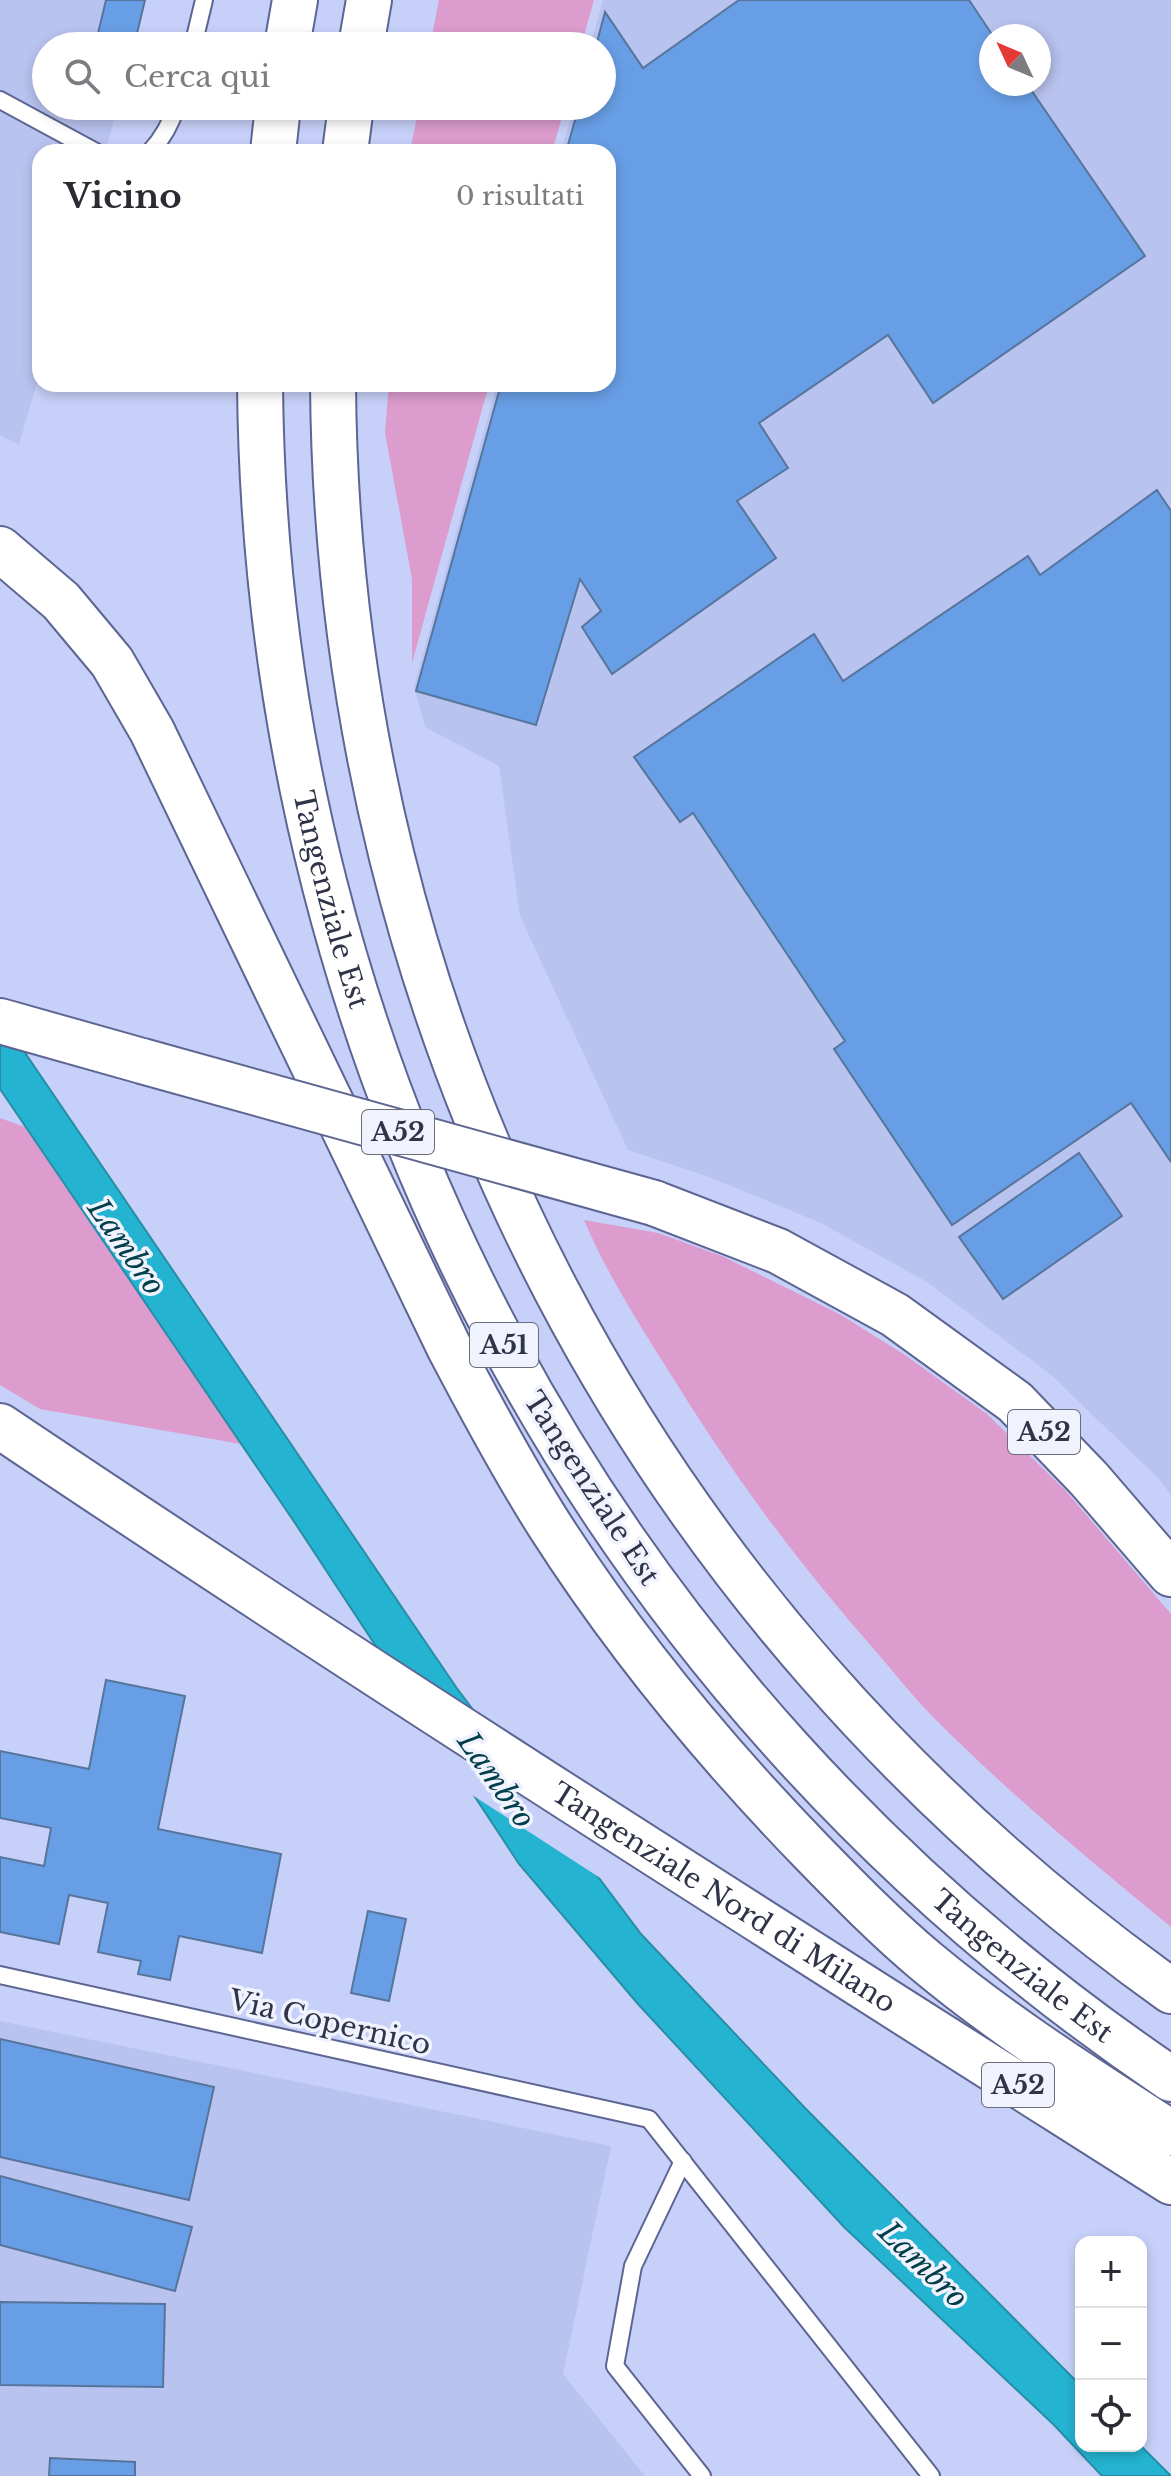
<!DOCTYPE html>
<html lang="it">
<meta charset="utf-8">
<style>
:root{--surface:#fff;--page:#f7f7f7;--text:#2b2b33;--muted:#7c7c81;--line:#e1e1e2}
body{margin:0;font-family:"Libre Baskerville",serif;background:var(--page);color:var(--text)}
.controls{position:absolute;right:24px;bottom:24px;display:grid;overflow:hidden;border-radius:16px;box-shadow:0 4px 12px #0003}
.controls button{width:72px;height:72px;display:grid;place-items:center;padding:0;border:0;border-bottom:2px solid var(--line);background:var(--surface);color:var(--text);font:40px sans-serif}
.compass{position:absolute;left:979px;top:24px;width:72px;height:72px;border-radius:50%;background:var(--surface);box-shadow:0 4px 12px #0003;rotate:314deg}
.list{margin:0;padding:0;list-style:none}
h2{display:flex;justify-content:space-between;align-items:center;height:104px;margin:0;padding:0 32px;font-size:34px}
h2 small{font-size:26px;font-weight:400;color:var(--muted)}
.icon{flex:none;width:44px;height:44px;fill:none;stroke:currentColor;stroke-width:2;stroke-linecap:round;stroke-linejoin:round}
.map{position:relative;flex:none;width:1171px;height:2476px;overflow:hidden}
.search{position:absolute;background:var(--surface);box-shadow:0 4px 12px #0003;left:32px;top:32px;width:584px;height:88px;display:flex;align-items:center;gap:20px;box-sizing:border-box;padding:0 28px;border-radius:44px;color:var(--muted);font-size:30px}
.panel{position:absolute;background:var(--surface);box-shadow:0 4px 12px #0003;left:32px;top:144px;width:584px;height:248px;border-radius:24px}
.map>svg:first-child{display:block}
.built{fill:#b9c3ef;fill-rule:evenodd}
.green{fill:#dc9ccd}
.water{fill:#24b4d1;stroke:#288ea8;stroke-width:2}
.pier{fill:#c7d0f8}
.building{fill:#689ee5;stroke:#57759c;stroke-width:2}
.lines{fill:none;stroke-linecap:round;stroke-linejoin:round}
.service-casing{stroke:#5d6592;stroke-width:20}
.motorway-casing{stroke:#5d6592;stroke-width:48}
.service{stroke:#fff;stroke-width:16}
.motorway{stroke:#fff;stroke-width:44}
.motorway-bridge-casing{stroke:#5d6592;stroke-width:48;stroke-linecap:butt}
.motorway-bridge{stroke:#fff;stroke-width:44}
.labels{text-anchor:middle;stroke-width:7;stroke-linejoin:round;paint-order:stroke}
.shield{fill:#f0f2fd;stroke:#6a6d7e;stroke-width:2}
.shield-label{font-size:26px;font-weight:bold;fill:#303448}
.street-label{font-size:28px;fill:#303448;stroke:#f0f2fd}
.water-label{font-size:30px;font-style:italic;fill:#003e4a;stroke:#f0f2fd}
</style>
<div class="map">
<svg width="1171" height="2476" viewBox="0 0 1171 2476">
<rect width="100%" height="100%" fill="#c7d0f8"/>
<!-- built -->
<g class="built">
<path d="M0,0H145L134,46H46V106H118L105,152H40V372L19,445L0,435Z"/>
<path d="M603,0H1171V1495L1160,1480L1049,1373L927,1282L821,1223L709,1177L628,1150L520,916L499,766L425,727L414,687L497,384H608V152H561L574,106H602V46H590ZM991,36H1039V84H991Z"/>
<path d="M0,2021L611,2146L563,2374L645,2476H0Z"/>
</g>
<!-- green -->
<g class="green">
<path d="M439,0H594L581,46H430Z"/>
<path d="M419,106H565L552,152H410Z"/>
<path d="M389,384H489L412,663V579L385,433Z"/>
<path d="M0,1118L25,1127L241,1444L40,1409L0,1385Z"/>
<path d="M584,1220L658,1233L722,1256L841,1315L905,1355L987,1414L1065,1490L1171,1614V1927C1090,1861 1009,1793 935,1719C915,1699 897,1676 879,1655C801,1567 731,1473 670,1373C639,1324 607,1274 584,1220Z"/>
</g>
<!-- water -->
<path class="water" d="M0,1016L456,1687L641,1934L805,2108L1081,2386V2446H1141L1171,2476H1102L1054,2425L844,2227L638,2004L519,1864L295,1523L0,1089Z"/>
<!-- pier -->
<path class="pier" d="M367,1641L485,1719L608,1883L466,1791Z"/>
<!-- building -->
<g class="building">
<path d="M106,0H145L134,46H95Z"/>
<path d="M739,0H969L993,36H991V84H1027L1145,256L933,403L888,335L759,423L788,468L737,501L776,558L612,674L582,627L601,611L580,579L536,725L416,691L501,384H608V152H566L579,106H602V46H596L605,12L643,68Z"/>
<path d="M1157,490L1171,511V1162L1131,1103L952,1225L834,1049L845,1041L693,813L680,822L634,757L814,634L843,681L1028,556L1040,575Z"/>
<path d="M1079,1153L1122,1216L1003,1299L959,1237Z"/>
<path d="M106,1680L185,1696L158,1829L281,1854L262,1953L179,1936L170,1980L138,1974L141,1961L98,1952L108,1903L69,1895L59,1944L0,1932V1857L44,1866L51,1828L0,1818V1751L89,1769Z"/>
<path d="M368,1911L406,1919L389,2001L351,1993Z"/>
<path d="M0,2039L214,2087L189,2200L0,2157Z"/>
<path d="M0,2176L192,2227L175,2291L0,2245Z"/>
<path d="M0,2302L165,2304L163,2387L0,2385Z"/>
<path d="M50,2458L135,2462V2476H49Z"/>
</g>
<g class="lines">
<defs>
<g id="service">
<path d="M193,46L204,0"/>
<path d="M0,100L96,152"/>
<path d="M150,152C163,138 171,124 176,106"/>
<path d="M0,1975L649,2119L931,2476"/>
<path d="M683,2161L633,2266L615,2366L702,2476"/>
</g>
<g id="motorway">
<path d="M287,46L295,0"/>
<path d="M361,46L369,0"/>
<path d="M273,152L278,106"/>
<path d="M345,152L351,106"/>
<path id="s1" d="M260,384C266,1072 601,1694 1171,2079"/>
<path d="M333,384C338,1035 643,1612 1171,1991"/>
<path d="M0,549L61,601L112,662L152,731L449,1347C481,1408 513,1468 550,1526C625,1643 714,1751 811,1851C848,1889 887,1929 928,1963C1005,2027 1088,2079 1171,2133"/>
<path d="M0,1021L142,1061"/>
<path d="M654,1203L778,1251L895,1315L1015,1402L1089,1479L1171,1574"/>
<path id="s2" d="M0,1426C386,1685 779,1933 1171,2182"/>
</g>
</defs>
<!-- service casing -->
<use href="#service" class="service-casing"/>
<!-- motorway casing -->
<use href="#motorway" class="motorway-casing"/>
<!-- service -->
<use href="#service" class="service"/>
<!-- motorway -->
<use href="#motorway" class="motorway"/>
<defs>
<path id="motorway-bridge" d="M142,1061L654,1203"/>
</defs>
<!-- motorway-bridge casing -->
<use href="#motorway-bridge" class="motorway-bridge-casing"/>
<!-- motorway-bridge -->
<use href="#motorway-bridge" class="motorway-bridge"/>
</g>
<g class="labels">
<!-- shield labels -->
<g class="shield">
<rect x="362" y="1110" width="72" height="44" rx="6"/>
<rect x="470" y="1323" width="68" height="44" rx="6"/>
<rect x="1008" y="1410" width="72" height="44" rx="6"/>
<rect x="982" y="2063" width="72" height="44" rx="6"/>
</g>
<g class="shield-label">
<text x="398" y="1141">A52</text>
<text x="504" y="1354">A51</text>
<text x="1044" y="1441">A52</text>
<text x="1018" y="2094">A52</text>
</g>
<!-- street labels -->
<g class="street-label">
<text dy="10" stroke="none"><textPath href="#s1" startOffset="522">Tangenziale Est</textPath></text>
<text transform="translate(592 1488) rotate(57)" y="10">Tangenziale Est</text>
<text dy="10" stroke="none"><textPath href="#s2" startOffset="864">Tangenziale Nord di Milano</textPath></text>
<text dy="10" stroke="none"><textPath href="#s1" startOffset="1816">Tangenziale Est</textPath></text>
<text transform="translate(330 2022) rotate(13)" y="10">Via Copernico</text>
</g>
<!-- water labels -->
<g class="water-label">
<text transform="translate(126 1247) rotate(55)" y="10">Lambro</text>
<text transform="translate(496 1780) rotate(55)" y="10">Lambro</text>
<text transform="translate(923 2265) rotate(44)" y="10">Lambro</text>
</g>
</g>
</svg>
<div class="controls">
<button>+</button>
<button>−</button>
<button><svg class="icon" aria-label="locate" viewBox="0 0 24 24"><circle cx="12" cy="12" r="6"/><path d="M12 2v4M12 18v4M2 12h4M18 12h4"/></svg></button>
</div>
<svg class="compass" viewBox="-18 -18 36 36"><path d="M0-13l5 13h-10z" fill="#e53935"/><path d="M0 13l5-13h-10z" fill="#7c7c81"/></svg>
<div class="search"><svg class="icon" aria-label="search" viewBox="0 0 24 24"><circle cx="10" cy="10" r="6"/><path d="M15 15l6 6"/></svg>Cerca qui</div>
<section class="panel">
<h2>Vicino<small>0 risultati</small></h2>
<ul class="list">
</ul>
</section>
</div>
